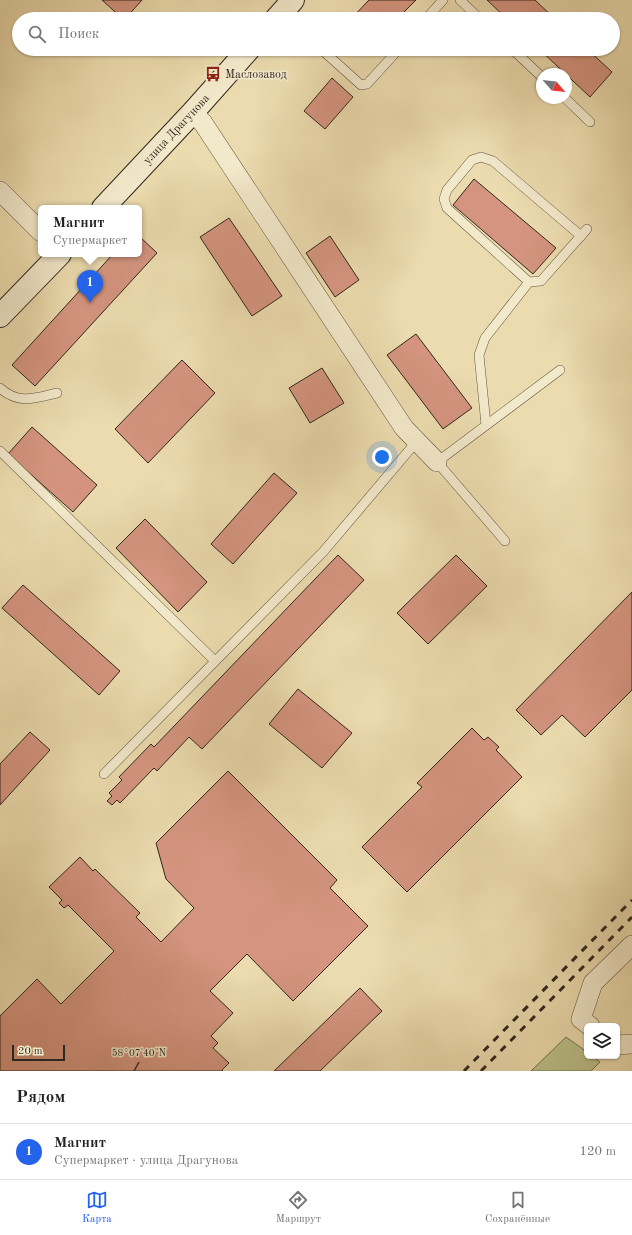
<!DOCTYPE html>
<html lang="ru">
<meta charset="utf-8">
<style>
:root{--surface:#fff;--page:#f2f2f2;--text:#222;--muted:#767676;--line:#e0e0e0;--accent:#2563eb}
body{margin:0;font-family:"Old Standard TT",serif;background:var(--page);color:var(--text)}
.controls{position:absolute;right:12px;bottom:12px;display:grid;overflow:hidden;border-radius:6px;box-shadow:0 1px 3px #0004}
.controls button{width:36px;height:36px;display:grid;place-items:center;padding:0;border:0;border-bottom:1px solid var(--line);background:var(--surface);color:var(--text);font:20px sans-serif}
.compass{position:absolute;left:536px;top:68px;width:36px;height:36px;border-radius:50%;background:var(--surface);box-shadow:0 1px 3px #0004;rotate:118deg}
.scale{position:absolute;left:12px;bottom:10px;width:53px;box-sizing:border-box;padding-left:4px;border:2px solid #30271e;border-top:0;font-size:11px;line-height:14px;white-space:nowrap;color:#30271e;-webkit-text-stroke:3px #f2e8ca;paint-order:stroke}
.you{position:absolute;left:382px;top:457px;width:14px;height:14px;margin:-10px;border:3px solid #fff;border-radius:50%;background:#1a73e8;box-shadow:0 0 0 6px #1a73e833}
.badge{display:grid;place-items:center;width:26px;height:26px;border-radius:50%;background:var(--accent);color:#fff;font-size:13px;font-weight:700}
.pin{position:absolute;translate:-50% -33px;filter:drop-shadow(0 1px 2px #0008)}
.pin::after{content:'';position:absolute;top:21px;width:14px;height:12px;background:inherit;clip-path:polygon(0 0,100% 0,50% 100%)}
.popup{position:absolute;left:38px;top:205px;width:104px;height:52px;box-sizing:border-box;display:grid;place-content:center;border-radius:6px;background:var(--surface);filter:drop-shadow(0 1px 3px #0005);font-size:13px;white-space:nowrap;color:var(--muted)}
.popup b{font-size:15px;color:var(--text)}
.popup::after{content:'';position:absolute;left:50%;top:100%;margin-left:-8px;border:8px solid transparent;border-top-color:var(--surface)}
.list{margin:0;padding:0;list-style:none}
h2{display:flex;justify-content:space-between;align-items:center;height:52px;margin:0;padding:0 16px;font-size:17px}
h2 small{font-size:13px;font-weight:400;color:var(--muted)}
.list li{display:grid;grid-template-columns:26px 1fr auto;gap:12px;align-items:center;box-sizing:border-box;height:56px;padding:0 16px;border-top:1px solid var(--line)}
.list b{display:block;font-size:15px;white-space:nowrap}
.list p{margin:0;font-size:13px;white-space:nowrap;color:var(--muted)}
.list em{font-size:13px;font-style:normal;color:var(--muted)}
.icon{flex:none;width:22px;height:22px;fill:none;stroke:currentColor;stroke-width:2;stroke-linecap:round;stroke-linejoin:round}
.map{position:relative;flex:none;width:632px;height:1071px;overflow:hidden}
.search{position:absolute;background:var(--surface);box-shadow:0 1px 3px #0004;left:12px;right:12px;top:12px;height:44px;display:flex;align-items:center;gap:10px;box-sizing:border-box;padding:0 14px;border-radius:22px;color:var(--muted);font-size:15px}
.sheet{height:108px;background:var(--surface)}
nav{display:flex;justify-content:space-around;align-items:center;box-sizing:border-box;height:56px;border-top:1px solid var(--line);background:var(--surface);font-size:11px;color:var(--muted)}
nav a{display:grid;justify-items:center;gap:2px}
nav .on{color:var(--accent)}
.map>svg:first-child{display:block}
.green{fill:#bbbf88;stroke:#767353}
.building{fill:#d4947f;stroke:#30271e}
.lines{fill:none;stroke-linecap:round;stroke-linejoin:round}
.lane-casing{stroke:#5f5442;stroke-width:10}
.street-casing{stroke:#5f5442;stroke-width:20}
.secondary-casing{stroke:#30271e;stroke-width:24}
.lane{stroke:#f2e8ca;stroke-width:9}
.street{stroke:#f2e8ca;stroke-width:19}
.secondary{stroke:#f2e8ca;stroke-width:22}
.rail{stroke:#30271e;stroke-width:3;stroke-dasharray:7 7;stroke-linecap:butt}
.ticks{fill:none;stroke:#30271e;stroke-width:1.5}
.labels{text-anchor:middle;stroke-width:3;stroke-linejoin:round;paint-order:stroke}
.poi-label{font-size:12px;fill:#30271e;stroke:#f2e8ca;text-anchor:start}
.street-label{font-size:12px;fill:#30271e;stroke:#f2e8ca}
.ticks-label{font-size:10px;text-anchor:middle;fill:#30271e;stroke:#f2e8ca;stroke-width:3;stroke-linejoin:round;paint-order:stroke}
</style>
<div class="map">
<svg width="632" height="1071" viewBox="0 0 632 1071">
<rect width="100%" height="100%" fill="#ebdbae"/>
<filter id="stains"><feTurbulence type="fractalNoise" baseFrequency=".005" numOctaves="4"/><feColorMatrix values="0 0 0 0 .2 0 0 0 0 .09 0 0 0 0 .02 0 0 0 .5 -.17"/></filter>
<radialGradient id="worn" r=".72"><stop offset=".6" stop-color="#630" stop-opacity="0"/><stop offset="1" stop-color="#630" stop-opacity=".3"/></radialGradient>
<!-- green -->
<path class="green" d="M566,1037L587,1052V1056H592L600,1062L591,1071H531Z"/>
<!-- building -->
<g class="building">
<path d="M102,0H142L125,19H123Z"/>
<path d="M369,0H416L397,19H351Z"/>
<path d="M487,0H535L555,19H507Z"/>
<path d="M539,49H587L612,72L590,97Z"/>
<path d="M332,78L353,97L325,129L304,111Z"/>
<path d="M474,179L556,248L533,274L453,205Z"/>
<path d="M229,218L282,296L252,316L200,237Z"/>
<path d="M139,236L157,253L35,386L12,365L113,254H139Z"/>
<path d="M330,236L359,280L335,297L306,253Z"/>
<path d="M416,334L472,408L443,429L387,355Z"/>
<path d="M182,360L215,393L148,463L115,429Z"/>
<path d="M322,368L344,403L310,423L289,388Z"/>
<path d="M32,427L97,485L73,512L8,454Z"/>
<path d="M274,473L297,493L233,564L211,544Z"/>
<path d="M145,519L207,582L178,612L116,548Z"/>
<path d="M338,555L364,580L202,749L189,737L157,771L154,768L120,803L117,800L112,805L107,801L112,796L109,793L122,780L119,777L151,744L154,747Z"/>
<path d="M456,555L487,586L428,644L397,613Z"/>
<path d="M23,585L120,671L99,695L2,608Z"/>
<path d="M632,592V690L585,737L562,715L541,735L516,710Z"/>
<path d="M298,689L352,733L322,768L269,724Z"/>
<path d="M472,728L484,740L488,737L499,747L496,750L522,777L407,892L362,847L422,787L417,783Z"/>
<path d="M30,732L50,750L0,805V764Z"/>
<path d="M228,771L337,880L330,888L368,926L293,1001L247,954L210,991L233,1013L211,1036L218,1043L213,1048L229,1063L222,1070L223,1071H0V1016L37,979L61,1004L114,951L68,905L64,908L59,903L62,900L49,887L80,857L93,871L95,869L140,913L136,917L161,942L194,908L166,879L156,843Z"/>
<path d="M360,988L382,1011L320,1071H274Z"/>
</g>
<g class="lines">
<defs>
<g id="lane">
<path d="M460,0L480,19"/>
<path d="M426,19L443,0"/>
<path d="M321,49L361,85L367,84L399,49"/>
<path d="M512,49L542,77"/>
<path d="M565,98L590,122"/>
<path d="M529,282L447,208L444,199L447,190L472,160L481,157L493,161L581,236"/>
<path d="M0,388C19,405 35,398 57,393"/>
<path d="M486,425L479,355L485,338L529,282L541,281L587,229"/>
<path d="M0,451L215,661"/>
<path d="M505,541L437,462L560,370"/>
<path d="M104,774L323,552L417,441"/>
</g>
<g id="street">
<path d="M193,112L203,123L404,428L437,462"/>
<path d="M0,191L41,232"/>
<path d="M590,1026L581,1019L593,983L632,945"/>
<path d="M617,1045L632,1044"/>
</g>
<g id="secondary">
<path d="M276,19L293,0"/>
<path d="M103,208L193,112L249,49"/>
<path d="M0,316L60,254"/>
</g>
</defs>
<!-- lane casing -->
<use href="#lane" class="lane-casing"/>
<!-- street casing -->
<use href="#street" class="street-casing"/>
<!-- secondary casing -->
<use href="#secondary" class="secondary-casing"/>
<!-- lane -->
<use href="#lane" class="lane"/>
<!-- street -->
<use href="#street" class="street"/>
<!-- secondary -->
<use href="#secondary" class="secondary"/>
<!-- rail -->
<g class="rail">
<path d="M464,1071L632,900"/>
<path d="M481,1071L632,917"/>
</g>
</g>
<!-- ticks -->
<path class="ticks" d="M134,1071L139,1062"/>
<!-- icons -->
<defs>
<symbol id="bus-bare" viewBox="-9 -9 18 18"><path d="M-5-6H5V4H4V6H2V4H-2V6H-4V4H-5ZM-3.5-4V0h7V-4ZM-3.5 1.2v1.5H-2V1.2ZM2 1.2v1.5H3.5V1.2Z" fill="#8f2418" stroke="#f2e8ca" stroke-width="2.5" paint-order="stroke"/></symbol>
</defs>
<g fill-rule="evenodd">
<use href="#bus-bare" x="202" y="63" width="22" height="22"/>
</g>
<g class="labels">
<!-- poi labels -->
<g class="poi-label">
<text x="225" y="78">Маслозавод</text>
</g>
<!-- street labels -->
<g class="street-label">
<text transform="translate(176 129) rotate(-47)" y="4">улица Драгунова</text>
</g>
</g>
<g class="ticks-label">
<text x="139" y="1056">58°07'40"N</text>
</g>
<rect width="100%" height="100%" filter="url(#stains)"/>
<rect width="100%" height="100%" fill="url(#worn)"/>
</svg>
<div class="controls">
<button><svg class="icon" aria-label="layers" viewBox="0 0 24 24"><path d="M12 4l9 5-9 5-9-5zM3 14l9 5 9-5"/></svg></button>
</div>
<svg class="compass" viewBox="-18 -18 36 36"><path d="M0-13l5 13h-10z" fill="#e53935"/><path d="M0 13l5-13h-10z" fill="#767676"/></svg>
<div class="scale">20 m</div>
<div class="you"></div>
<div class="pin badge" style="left:90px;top:303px">1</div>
<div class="popup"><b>Магнит</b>Супермаркет</div>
<div class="search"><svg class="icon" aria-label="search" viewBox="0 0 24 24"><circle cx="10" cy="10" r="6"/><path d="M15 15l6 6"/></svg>Поиск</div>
</div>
<section class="sheet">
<h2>Рядом<small></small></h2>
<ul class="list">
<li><span class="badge">1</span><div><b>Магнит</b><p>Супермаркет · улица Драгунова</p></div><em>120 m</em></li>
</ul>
</section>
<nav>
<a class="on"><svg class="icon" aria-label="map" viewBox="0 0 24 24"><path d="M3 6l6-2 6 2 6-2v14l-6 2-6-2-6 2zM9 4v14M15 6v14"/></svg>Карта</a>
<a><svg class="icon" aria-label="directions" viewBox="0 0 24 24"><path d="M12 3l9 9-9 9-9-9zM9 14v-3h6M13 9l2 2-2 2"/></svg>Маршрут</a>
<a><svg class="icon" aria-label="saved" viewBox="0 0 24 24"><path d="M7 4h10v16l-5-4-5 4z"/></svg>Сохранённые</a>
</nav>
